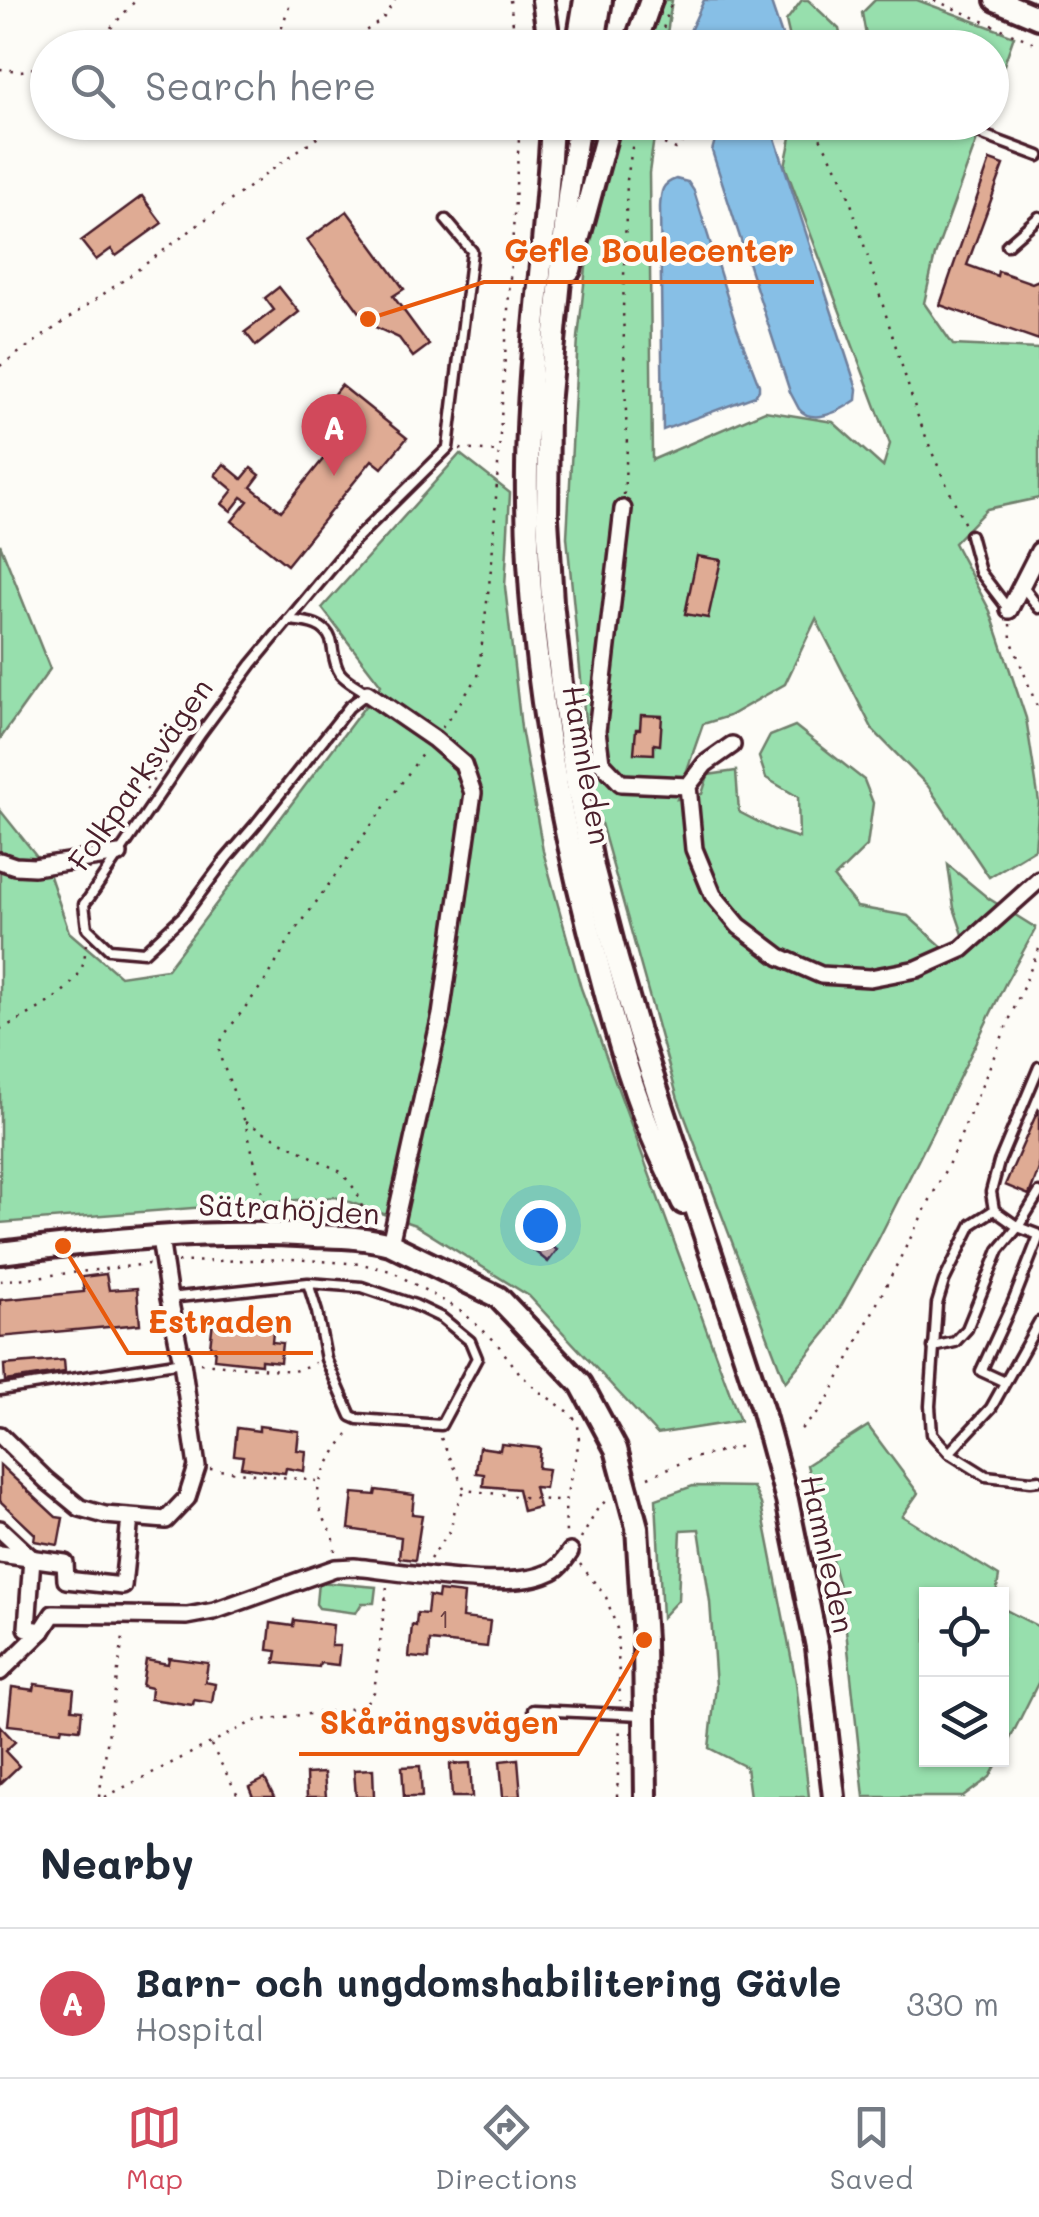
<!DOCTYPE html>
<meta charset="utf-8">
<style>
:root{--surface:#fff;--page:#f6f6f7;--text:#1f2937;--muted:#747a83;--line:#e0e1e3;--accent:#d1495b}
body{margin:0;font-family:Mali,sans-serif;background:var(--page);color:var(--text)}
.controls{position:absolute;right:30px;bottom:30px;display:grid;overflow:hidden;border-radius:0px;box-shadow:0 2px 8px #0004}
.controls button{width:90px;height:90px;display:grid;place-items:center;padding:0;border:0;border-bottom:2px solid var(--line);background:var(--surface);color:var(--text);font:50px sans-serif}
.you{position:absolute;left:540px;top:1225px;width:35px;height:35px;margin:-25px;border:8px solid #fff;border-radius:50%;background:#1a73e8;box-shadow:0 0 0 15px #1a73e833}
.badge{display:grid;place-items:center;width:65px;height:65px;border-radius:50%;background:var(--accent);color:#fff;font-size:32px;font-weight:700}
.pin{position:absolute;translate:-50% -82px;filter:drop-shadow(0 2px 5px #0008)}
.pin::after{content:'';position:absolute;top:52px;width:35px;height:30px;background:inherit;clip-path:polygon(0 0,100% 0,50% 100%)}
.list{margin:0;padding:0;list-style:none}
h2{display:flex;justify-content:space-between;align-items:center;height:130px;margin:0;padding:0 40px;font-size:42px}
h2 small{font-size:32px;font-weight:400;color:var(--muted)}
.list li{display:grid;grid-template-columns:65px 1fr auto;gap:30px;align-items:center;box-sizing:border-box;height:150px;padding:0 40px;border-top:2px solid var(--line)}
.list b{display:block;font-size:38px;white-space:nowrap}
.list p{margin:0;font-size:32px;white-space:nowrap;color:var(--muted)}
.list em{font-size:32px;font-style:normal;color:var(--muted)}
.icon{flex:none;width:55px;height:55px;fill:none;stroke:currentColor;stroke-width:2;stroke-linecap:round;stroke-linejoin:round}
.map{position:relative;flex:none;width:1039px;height:1797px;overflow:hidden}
.search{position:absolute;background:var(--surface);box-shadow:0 2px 8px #0004;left:30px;right:30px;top:30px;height:110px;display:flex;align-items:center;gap:25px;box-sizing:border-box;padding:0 35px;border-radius:55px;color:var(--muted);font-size:38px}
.sheet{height:280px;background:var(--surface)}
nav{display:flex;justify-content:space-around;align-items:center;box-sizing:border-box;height:140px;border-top:2px solid var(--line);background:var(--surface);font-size:28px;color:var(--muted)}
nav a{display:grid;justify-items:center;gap:5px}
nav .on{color:var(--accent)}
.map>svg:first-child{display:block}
.green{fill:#97dfad;stroke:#707f6c;stroke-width:2.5}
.water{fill:#87bfe6;stroke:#6f7f9b;stroke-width:2.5}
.building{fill:#dfab94;stroke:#4a1f2b;stroke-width:2.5}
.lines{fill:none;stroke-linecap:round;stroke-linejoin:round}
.lane-casing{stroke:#4a1f2b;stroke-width:15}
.street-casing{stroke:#4a1f2b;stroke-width:22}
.secondary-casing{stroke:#4a1f2b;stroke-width:28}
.path{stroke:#4a1f2b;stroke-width:2.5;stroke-dasharray:2.5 8;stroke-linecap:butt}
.lane{stroke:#fdfcf7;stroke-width:8}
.street{stroke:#fdfcf7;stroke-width:15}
.secondary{stroke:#fdfcf7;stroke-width:20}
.labels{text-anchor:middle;stroke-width:8;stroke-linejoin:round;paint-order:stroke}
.number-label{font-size:25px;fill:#6f4245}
.street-label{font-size:30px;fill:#4a1f2b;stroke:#fdfcf7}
.leader{fill:none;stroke:#e8590c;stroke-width:4}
.callout-dot{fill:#e8590c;stroke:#fdfcf7;stroke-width:4}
.callout-label{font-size:32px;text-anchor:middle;font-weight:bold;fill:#e8590c;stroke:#fdfcf7;stroke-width:8;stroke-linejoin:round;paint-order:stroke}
</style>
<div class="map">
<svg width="1039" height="1797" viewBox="0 0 1039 1797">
<rect width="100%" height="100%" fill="#fdfcf7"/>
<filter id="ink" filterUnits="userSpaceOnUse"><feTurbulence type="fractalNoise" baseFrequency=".01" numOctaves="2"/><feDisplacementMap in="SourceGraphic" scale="20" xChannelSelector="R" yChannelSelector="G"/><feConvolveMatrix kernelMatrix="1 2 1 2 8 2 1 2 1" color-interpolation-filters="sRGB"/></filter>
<g filter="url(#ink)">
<!-- green -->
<g class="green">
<path d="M658,0H672L665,47L640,48Z"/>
<path d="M802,0H808L839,29L843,47H792L786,21Z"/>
<path d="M875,0H917L1014,36L992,99V48L868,47L862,13Z"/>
<path d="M620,123H656L649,173L652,460L765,411L833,422L883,467L890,444L785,166L794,123H983L935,255L924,303L953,345L1039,349V498L987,509L954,543L990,611L1026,718L1039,802L1035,849L989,877L928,786L873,730L816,619L785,684L729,716L703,724L677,799L702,794L708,775L736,771L739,812L774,830L799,838L798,797L766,778L759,757L770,736L795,726L864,780L873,803L867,846L834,878L857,907L908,916L956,959L968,949L954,908L948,865L988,898L1036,928L1005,984L938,1121L878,1240L827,1331L785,1382L678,1099L592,791L567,537L578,338L590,232Z"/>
<path d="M460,454L510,493L505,587L521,728L543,851L581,988L740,1421L657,1434L529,1296L415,1225L335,1197L0,1223V810L48,870L69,932L120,976L167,969L381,685L322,608Z"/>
<path d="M0,544L50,669L0,739Z"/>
<path d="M868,1426L918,1493L902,1516L999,1576L996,1594H926V1760H999L990,1777L963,1797H864L843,1602L807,1465Z"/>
<path d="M693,1486L753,1487L761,1504L796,1682L809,1797H750L746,1767L709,1748L716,1686L710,1602L699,1529L681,1530L678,1600L662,1617L656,1499Z"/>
<path d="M318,1582L376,1587L374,1603H362L356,1613L319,1608L316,1604Z"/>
<path d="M1002,1608L1039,1627V1681L1002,1755Z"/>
</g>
<!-- water -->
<g class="water">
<path d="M704,0H770L786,47H686L690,31Z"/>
<path d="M748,126L763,127L773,132L857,389L856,400C842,410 813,426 799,409C798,407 791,394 790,392L712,151L715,140Z"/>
<path d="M676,179L688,182L694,191L737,328L759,385V390L755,396L663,430L660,207C661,192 661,184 676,179Z"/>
</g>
<!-- building -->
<g class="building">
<path d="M990,160L1004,165L967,265L997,276L998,271L1032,283L1039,280V340L940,305Z"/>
<path d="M142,196L162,223L116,256L111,249L96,260L81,241Z"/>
<path d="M347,211L404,289L393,296L429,345L413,357L399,338L375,327L372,312L364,318L307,240Z"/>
<path d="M279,287L299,312L256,346L245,332L274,310L265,298Z"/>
<path d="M341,385L407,438L382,468L372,460L287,565L232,521L248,501L242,497L231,511L222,504L233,490L215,475L224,464L242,479L251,468L260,475L251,487L281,511L342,436L317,415Z"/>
<path d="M697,556L721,560L708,618L685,614Z"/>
<path d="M641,715L662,716L660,745L654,744V754L634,753L636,729H640Z"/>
<path d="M1039,1108V1169L1029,1195L1005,1185Z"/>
<path d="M541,1238L557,1250L548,1262L532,1249Z"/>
<path d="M106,1274L109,1290L137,1288L140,1324L0,1337V1300L84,1292L82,1277Z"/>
<path d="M235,1317L274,1321L272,1342L282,1343L280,1362L261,1360V1364L214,1359L215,1347H210L213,1320L235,1322Z"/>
<path d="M64,1360L65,1372L5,1381L4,1365Z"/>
<path d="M259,1426L299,1431L297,1450L306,1451L304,1471L286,1468L285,1473L241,1467L243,1456L234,1455L237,1428L259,1431Z"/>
<path d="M501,1444L540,1448L538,1468L548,1469L545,1488L534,1487L539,1507L523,1511L518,1489L483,1486L484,1474L476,1473L479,1447L500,1450Z"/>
<path d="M0,1465L56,1517L63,1518L58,1545L34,1541L35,1534L0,1501Z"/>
<path d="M376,1490L414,1495L412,1514L422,1515L415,1560L399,1558L401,1537L349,1529L353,1493L375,1495Z"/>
<path d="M439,1591L464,1594L462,1618L490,1621L487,1647L430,1641L429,1659L409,1657L412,1625L416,1626L417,1613L427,1614L429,1596L438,1598Z"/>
<path d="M294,1620L333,1625L331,1646H340L338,1665L320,1663L319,1667L275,1663L277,1651L268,1650L271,1623L293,1626Z"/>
<path d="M169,1658L208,1663L205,1682L215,1684L212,1703L194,1700L193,1705L150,1699L151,1688L142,1686L146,1660L168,1664Z"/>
<path d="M35,1684L74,1689L72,1709L82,1710L80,1729L62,1727L61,1731L8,1725L12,1687L34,1690Z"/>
<path d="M0,1726L15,1742L5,1751L19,1766L0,1784Z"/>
<path d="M518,1759L521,1796L503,1797L500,1761Z"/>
<path d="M470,1763L472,1797H452L450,1764Z"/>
<path d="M420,1766L422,1797H404L402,1767Z"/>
<path d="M373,1769L374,1797H356L354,1770Z"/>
<path d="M324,1773L326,1797H307L306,1774Z"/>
<path d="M265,1779L274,1797H253L249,1787Z"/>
</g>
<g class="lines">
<defs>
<g id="lane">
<path d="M983,135L1039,156"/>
<path d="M1007,245L1039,217"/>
<path d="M970,535L980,572L1009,610"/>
<path d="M1023,587L1039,608"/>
<path d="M288,620C304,622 325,622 331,640C334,651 333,663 340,673C346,681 359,687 367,693L349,707L256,824L225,860L184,915L144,952L109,949L87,928L84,904L89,898L201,733L252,664L354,541L448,448L472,251L446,220"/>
<path d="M1039,1067L999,1162L991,1192L994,1210L1018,1227L1039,1235"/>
<path d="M994,1210L972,1224L944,1281L937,1304L930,1406L932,1434L949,1453L991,1408L1039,1322"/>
<path d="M169,1298L308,1283L317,1312L326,1359L351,1416L358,1419L441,1425L477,1358L470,1341L442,1318L415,1305L362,1287L308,1283"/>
<path d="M933,1347L955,1342L967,1329L999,1250L1018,1227L1039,1193"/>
<path d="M1005,1382L981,1371L1013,1302L1039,1236"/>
<path d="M0,1390L182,1362"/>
<path d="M949,1453L986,1476L1031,1481L1039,1480"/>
<path d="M533,1710L643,1715"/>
</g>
<g id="street">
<path d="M623,509L597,731L601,762L621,783L688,786"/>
<path d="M1009,610L1039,551"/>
<path d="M367,693L434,739L463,764L473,793L441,1015L390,1244"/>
<path d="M732,745L705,764L688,786L694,849L713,895L739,926L780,957L821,975L870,978L917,969L962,949L1039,880"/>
<path d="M0,861L15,866L34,867L119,854"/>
<path d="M0,1435L46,1480L80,1508L105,1515L166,1520L187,1498L197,1467L182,1362L169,1298L160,1238"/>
<path d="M0,1529L30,1557"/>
<path d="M0,1554L65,1563L66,1580L123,1586L130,1518"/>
<path d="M32,1558L27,1628L42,1631"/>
<path d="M0,1672L42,1631L53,1614L187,1616L214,1611L335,1568L354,1567C401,1571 507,1592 548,1573C559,1569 564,1561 570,1552"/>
</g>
<g id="secondary">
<path d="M543,0L550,48"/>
<path d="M996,0L1039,18"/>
<path d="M577,48L585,0"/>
<path d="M593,48L601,0"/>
<path d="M634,48L651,0"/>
<path d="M552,122C547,238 528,353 527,469C525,622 550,777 588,925C604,988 620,1052 643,1113C654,1144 669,1173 683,1203"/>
<path d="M579,122L568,196L548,405L547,518L552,602L561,684L575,775L593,867L617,959L638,1032L763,1412L787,1500L817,1647L834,1797"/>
<path d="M570,270L610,122"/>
<path d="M0,1253C104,1240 209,1229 314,1236C339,1237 365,1237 390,1244L498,1297L581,1384L616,1449L637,1527L644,1640L646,1797"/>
</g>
</defs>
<!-- lane casing -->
<use href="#lane" class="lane-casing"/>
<!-- street casing -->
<use href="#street" class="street-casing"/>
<!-- secondary casing -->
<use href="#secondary" class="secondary-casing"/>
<!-- path -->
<g class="path">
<path d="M510,0L516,48"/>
<path d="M934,0L1039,45"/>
<path d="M87,48L100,40L136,0"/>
<path d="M275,48L291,0"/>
<path d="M340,48L382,20L395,0"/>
<path d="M458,48L478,35L514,27"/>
<path d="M657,48L672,0"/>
<path d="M0,69L21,71L48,65"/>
<path d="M807,122L819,136L844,181L917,414L934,457L965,525"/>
<path d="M635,132L676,149L692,133L720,122"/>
<path d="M0,366L128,277L300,149L342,122"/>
<path d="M460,449L497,452"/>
<path d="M624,495L627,447L623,309L627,180L636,122"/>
<path d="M1010,624L1011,639L1039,712"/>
<path d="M442,728L478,677L492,560L520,122"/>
<path d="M146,790L173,752"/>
<path d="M0,1029C24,1018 73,993 82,967C85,960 85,951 86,944"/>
<path d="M245,1122L341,1172L357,1192L366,1219"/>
<path d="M267,1212L245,1122L219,1054L222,1038L268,977L289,940L425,750"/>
<path d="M177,1262L292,1259L361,1264L391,1271L460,1310L495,1341L521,1375L537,1390L569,1412L578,1424L579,1442L565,1502L566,1535"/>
<path d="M0,1281L149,1264"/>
<path d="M200,1363L294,1371L315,1363"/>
<path d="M801,1429L817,1414L830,1395L951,1159L1039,949"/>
<path d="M441,1438L465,1490L564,1502"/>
<path d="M210,1469L317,1481"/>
<path d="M648,1477L690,1459L747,1445"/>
<path d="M581,1539L598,1508L610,1497"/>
<path d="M335,1551C335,1532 329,1530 322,1514C307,1483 336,1453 352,1428"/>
<path d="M430,1559L450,1531L455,1509L464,1491"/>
<path d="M580,1564L606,1597L617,1629L620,1701"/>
<path d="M211,1745L239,1797"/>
<path d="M99,1797L124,1631"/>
<path d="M105,1797L254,1721L363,1707L374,1692L387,1586"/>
<path d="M617,1797L620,1724"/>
</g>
<!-- lane -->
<use href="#lane" class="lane"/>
<!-- street -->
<use href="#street" class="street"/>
<!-- secondary -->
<use href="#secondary" class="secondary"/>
</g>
</g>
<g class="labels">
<!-- number labels -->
<g class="number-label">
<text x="444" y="1628">1</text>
</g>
<!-- street labels -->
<g class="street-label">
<text transform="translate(586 765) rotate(80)" y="10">Hamnleden</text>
<text transform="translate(141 775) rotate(-55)" y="10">Folkparksvägen</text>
<text transform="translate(289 1210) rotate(3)" y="10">Sätrahöjden</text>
<text transform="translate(827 1554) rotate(78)" y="10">Hamnleden</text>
</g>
</g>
<!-- callouts -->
<path class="leader" d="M368 319L484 282H814M63 1246L128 1353H313M644 1640L578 1754H299"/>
<g class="callout-dot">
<circle cx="368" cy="319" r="10"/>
<circle cx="63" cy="1246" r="10"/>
<circle cx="644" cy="1640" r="10"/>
</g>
<g class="callout-label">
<text x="649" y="262">Gefle Boulecenter</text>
<text x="220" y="1333">Estraden</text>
<text x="439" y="1734">Skårängsvägen</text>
</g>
</svg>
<div class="controls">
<button><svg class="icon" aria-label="locate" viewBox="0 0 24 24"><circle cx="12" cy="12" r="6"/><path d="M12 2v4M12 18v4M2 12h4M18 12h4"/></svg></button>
<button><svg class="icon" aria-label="layers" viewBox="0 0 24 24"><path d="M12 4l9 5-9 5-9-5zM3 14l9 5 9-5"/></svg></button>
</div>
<div class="you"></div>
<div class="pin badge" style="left:334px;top:476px">A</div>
<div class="search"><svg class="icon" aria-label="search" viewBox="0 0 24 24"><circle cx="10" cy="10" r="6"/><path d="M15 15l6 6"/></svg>Search here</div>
</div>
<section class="sheet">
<h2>Nearby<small></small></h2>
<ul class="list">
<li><span class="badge">A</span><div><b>Barn- och ungdomshabilitering Gävle</b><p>Hospital</p></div><em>330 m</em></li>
</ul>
</section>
<nav>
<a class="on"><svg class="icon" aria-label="map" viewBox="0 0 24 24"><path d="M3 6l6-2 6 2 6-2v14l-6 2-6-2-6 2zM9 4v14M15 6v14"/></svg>Map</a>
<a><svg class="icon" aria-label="directions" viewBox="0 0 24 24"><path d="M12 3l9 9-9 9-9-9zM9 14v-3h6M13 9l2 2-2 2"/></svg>Directions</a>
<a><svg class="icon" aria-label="saved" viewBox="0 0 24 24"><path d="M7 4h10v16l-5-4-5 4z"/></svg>Saved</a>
</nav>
